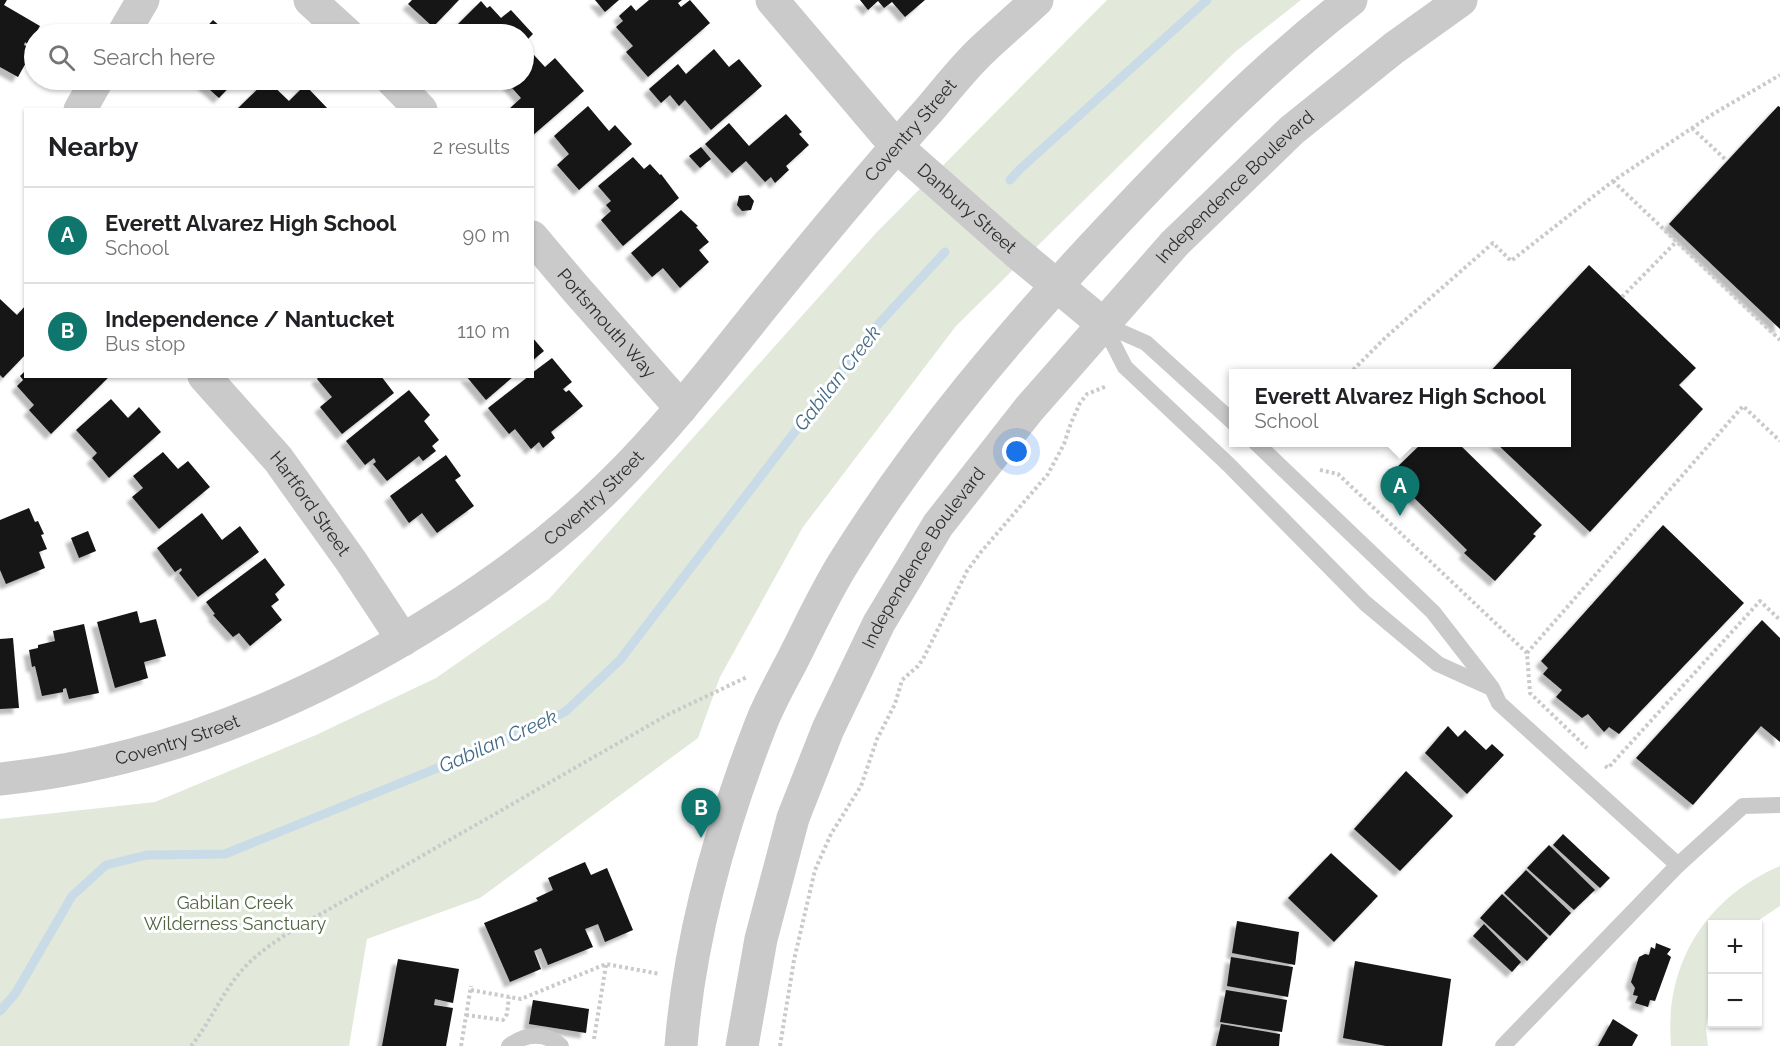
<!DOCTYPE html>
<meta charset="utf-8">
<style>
:root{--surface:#fff;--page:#f6f6f6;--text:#202124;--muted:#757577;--line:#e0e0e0;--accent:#0f766e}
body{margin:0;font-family:Raleway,sans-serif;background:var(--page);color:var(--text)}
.controls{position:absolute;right:18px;bottom:18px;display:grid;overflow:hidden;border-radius:0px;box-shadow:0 2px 4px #0004}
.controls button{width:54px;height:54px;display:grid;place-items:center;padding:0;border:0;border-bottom:2px solid var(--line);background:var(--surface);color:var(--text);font:30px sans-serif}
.you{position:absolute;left:1017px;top:452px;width:21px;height:21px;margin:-15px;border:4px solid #fff;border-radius:50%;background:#1a73e8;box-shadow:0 0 0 9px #1a73e833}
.badge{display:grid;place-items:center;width:39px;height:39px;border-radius:50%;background:var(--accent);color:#fff;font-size:20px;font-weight:700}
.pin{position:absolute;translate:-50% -50px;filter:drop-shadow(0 2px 3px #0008)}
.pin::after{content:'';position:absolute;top:32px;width:21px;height:18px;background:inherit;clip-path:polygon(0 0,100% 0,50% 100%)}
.popup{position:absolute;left:1229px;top:369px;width:342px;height:78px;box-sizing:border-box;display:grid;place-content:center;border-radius:0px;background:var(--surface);filter:drop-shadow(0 2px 4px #0005);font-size:20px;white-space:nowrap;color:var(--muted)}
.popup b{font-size:22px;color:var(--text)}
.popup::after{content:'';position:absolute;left:50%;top:100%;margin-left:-12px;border:12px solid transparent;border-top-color:var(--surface)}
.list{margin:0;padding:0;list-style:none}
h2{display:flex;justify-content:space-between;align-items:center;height:78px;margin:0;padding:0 24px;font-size:26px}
h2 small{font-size:20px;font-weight:400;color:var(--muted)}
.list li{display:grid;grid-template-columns:39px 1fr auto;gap:18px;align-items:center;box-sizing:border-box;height:96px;padding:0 24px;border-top:2px solid var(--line)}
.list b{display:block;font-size:22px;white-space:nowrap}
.list p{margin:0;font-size:20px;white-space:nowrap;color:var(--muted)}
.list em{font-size:20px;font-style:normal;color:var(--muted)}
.icon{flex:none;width:33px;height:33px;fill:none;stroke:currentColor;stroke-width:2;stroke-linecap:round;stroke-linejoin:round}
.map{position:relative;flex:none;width:1780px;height:1046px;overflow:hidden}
.search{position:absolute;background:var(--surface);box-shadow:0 2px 4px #0004;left:24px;top:24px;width:510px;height:66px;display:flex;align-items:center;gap:15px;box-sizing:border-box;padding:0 21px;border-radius:33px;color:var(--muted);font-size:22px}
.panel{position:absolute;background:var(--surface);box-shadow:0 2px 4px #0004;left:24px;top:108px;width:510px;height:270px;border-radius:0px}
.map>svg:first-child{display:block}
.green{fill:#e2e9db}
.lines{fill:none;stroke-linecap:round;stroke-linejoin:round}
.stream{stroke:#c9dbe7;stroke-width:9}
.building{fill:#141414;filter:url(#shadow)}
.path{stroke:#cacaca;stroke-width:4;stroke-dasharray:3 3;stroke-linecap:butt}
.service{stroke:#cacaca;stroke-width:16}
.minor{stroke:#cacaca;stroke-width:33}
.tertiary{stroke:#cacaca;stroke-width:33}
.labels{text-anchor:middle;stroke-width:6;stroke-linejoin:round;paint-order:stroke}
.street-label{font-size:18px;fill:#2d2d2d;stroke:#fff}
.park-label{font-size:18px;fill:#4f643f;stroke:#fff}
.water-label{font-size:20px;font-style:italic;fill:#436a87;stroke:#fff}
</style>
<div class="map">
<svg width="1780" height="1046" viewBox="0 0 1780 1046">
<defs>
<filter id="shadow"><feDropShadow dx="-5.5" dy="5.5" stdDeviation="1.5" flood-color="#0004"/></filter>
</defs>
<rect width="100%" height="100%" fill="#fff"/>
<!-- green -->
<g class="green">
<path d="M1107,0H1301L1235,52L956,326L803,527L720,677L698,738L480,898L367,939L349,1046H0V819L155,802L316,735L436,678L549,599L876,233Z"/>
<path d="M1780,866V906L1753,924H1712V987L1706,1029L1708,1046H1671C1664,965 1705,898 1780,866Z"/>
</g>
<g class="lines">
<!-- stream -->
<g class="stream">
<path d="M1010,180L1020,169L1207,0"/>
<path d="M0,1011L15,994L72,896L106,865L147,855L225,854L477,752L565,712L620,660L872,331L945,252"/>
</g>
</g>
<!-- building -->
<g class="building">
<path d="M0,0H7L4,5L40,26L29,45L25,42L24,45L33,50L18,77L0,67Z"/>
<path d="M412,0H459L433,27L408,4Z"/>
<path d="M595,0H619L605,12Z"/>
<path d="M649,0H682L678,3L681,7L690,0L710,23L648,77L626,52L633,46L616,27L623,21L619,16L631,5L636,11Z"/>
<path d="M860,0H925L905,17L892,2L884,8L878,1L868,10Z"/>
<path d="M481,1L487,8L490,6L501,18L511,10L533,34L524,43V34H448Z"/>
<path d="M213,20L229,34H200Z"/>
<path d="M242,25L252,34H233Z"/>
<path d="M714,49L729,67L739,59L762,86L711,130L685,100L679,106L670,95L661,103L649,89L678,64L686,74Z"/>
<path d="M534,55L545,67L555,58L584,91L532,136V110H508L521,98L505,80H524V64Z"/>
<path d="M202,80H236L219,98L200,81Z"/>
<path d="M267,80L289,101L305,85L329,110H236Z"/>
<path d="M588,106L609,131L615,125L632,144L579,190L557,165L569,154L554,136Z"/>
<path d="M1778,106L1780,107V329L1669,224Z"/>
<path d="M786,114L802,132L799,134L809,145L786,166L789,170L775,183L771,177L765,182L746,161L732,173L705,144L729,123L749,146Z"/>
<path d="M701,147L711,159L700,168L689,156Z"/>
<path d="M633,157L644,169L650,164L660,175L661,174L679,198L623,246L601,220L611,211L606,205L611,201L598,186Z"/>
<path d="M749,195L754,201L751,210L742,211L737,205L739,196Z"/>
<path d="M681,210L698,226L696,227L709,242L699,250L709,262L680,288L663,268L652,277L631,253Z"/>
<path d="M1589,265L1696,368L1679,385L1703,409L1590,532L1495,442H1567V374H1488Z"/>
<path d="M0,299L17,315L26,305V354L3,378L0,375Z"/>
<path d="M532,337L544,351L532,361Z"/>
<path d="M552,358L572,382L563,389L566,392L569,390L583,406L551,432L555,438L543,448L539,442L531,449L515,429L509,434L488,408L529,376H532V373Z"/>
<path d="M26,370V376H110L51,434L29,410L34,405L17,386L23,380L20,376Z"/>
<path d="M319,376H381L394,393L342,434L320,407L332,397L317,379Z"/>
<path d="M466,376H514L486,400Z"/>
<path d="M409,390L430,415L424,421L439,440L432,446L436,451L423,461L419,456L387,481L373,464L376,462L374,458L365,465L346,441Z"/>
<path d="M111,399L128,418L139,407L161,432L109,478L92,458L97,453L76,430Z"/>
<path d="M1423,442H1457L1542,525L1533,534L1536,536L1495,581L1464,553L1467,550L1390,474Z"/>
<path d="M163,452L178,469L188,461L210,487L159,529L132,497L143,488L133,476Z"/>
<path d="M446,455L461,476L455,480L474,506L437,533L422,513L409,523L390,496Z"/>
<path d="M29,508L35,522L38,521L44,534L41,535L47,549L39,552L45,568L6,584L0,570V520Z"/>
<path d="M202,513L222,540L240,526L259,552L198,597L179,573L182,570L181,568L175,572L157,548Z"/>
<path d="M1663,525L1744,603L1619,734L1609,727L1604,732L1588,714L1582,718L1556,697L1562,690L1543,674L1548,668L1541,661Z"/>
<path d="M88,531L96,551L79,558L71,538Z"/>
<path d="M265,558L285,585L275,594L279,600L271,606L282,620L250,646L239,633L233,637L213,615L215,614L206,602Z"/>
<path d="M137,611L140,623L156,619L166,656L144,662L148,678L115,688L97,622Z"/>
<path d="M1762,620L1780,638V742L1761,726L1693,805L1636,758Z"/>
<path d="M84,624L99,693L69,699L66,688L63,689V692L42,696L35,666L32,667L29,650L38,648V645L55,641L53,631Z"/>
<path d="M13,638L19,708L0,709V639Z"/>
<path d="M1448,726L1458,737L1465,730L1486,750L1492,744L1504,755L1467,794L1425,753Z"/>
<path d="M1406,771L1453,816L1400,871L1354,829Z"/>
<path d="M1563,834L1610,878L1600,888L1553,845Z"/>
<path d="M1549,845L1595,890L1574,910L1527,868Z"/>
<path d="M1331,853L1378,896L1334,942L1288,898Z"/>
<path d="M585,862L591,875L607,868L633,930L605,942L598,924L585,929L593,947L548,965L541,948L534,951L541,969L510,982L484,923L538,901L536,898L553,890L548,878Z"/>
<path d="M1526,870L1571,913L1550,936L1504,893Z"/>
<path d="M1502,894L1548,938L1527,961L1480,918Z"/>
<path d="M1237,921L1299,932L1295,965L1232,953Z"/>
<path d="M1484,924L1521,962L1512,972L1473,936Z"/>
<path d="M1656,943L1671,949L1667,954L1671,957L1655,1001L1650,1000L1648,1007L1635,1003L1638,996L1633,995L1635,988L1631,982L1639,957L1645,954L1649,955L1651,947L1655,949Z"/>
<path d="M1231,957L1293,967L1288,997L1227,986Z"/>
<path d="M398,959L459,969L453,1003L435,999L434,1005L453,1008L446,1046H382Z"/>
<path d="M1355,961L1451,979L1442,1046H1386L1343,1038Z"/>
<path d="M1226,990L1287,1000L1282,1032L1220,1022Z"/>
<path d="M533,1000L589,1009L586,1033L529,1024Z"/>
<path d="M1613,1019L1638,1035L1632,1046H1598Z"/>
<path d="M1221,1024L1280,1034L1279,1046H1216Z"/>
</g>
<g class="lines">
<!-- path -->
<g class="path">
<path d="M1692,128L1727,161"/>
<path d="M1613,181L1780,340"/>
<path d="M1622,297L1677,241"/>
<path d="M1349,374L1386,337L1493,243L1511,261L1613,181L1713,114L1780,75"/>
<path d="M1320,470L1338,474L1527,653L1530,693L1587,748"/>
<path d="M1527,653L1743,406L1780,441"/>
<path d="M1605,766L1608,768L1760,601L1780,620"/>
<path d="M471,990L521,999L606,964L660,974"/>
<path d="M466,1015L503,1020L507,1014L509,997"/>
<path d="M594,1039L606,965"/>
<path d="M191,1046C209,1024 220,997 238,975C253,956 273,943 293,930L667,715L747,677"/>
<path d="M461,1046L471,986"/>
<path d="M780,1046L794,960L815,870L831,834L861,786L877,739L895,704L902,680L918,666L923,659L967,571L981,552L1048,474L1064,444L1071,423L1080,403L1087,394L1107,386"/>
</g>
<!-- service -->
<g class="service">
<path d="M1234,423L1146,343L1103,324L1125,367L1229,465L1365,603L1438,664L1489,687"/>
<path d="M1255,442L1433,612L1492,688L1499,703L1678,865L1503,1046"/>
<path d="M1678,865L1743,806L1780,805"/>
<path d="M509,1046C526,1033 545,1032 561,1046"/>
</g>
<!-- minor -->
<g class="minor">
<path d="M310,0L347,34"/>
<path id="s1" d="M772,0L896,146L1015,251L1103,324"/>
<path d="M123,34L143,0"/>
<path d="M392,80L421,110"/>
<path d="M80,110L97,80"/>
<path id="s2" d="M532,237L576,289L681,408"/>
<path id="s3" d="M204,376L278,459L351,561L403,640"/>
<path id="s4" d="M0,779C160,763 308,701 443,615C503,577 561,534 612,483C666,430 713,369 760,310C815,242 870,175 929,110C946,90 963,68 982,50C1000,33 1019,17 1037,0"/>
</g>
<!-- tertiary -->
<g class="tertiary">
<path d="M681,1046C690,936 721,826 761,724C771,698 786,674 798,649C813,619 828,587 846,559C921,439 1013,331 1109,229C1185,148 1263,68 1351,0"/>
<path id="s5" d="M742,1046L761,939L793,818L828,729L879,623L938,525L1029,409L1175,243L1292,130L1394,48L1461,0"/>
</g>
</g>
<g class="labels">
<!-- street labels -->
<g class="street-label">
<text dy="6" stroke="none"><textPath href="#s4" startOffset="1154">Coventry Street</textPath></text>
<text dy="6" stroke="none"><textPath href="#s5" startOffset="1012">Independence Boulevard</textPath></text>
<text dy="6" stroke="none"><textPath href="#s1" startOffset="286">Danbury Street</textPath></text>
<text dy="6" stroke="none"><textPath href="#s2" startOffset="114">Portsmouth Way</textPath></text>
<text dy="6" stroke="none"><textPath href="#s4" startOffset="668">Coventry Street</textPath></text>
<text dy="6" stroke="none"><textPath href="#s3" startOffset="166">Hartford Street</textPath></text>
<text dy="6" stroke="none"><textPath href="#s5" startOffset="526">Independence Boulevard</textPath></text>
<text dy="6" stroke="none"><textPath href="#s4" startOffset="182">Coventry Street</textPath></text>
</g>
<!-- park labels -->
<g class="park-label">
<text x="235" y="909">Gabilan Creek<tspan x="235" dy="21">Wilderness Sanctuary</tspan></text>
</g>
<!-- water labels -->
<g class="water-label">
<text transform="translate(837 378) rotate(-52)" y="7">Gabilan Creek</text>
<text transform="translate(498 741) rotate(-24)" y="7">Gabilan Creek</text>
</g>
</g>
</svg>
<div class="controls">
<button>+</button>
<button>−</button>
</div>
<div class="you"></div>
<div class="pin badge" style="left:1400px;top:516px">A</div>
<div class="popup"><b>Everett Alvarez High School</b>School</div>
<div class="pin badge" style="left:701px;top:838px">B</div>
<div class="search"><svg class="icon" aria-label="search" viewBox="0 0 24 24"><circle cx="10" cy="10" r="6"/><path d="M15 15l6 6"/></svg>Search here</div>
<section class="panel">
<h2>Nearby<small>2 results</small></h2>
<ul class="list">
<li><span class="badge">A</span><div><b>Everett Alvarez High School</b><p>School</p></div><em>90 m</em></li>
<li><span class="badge">B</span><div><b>Independence / Nantucket</b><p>Bus stop</p></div><em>110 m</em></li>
</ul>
</section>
</div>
